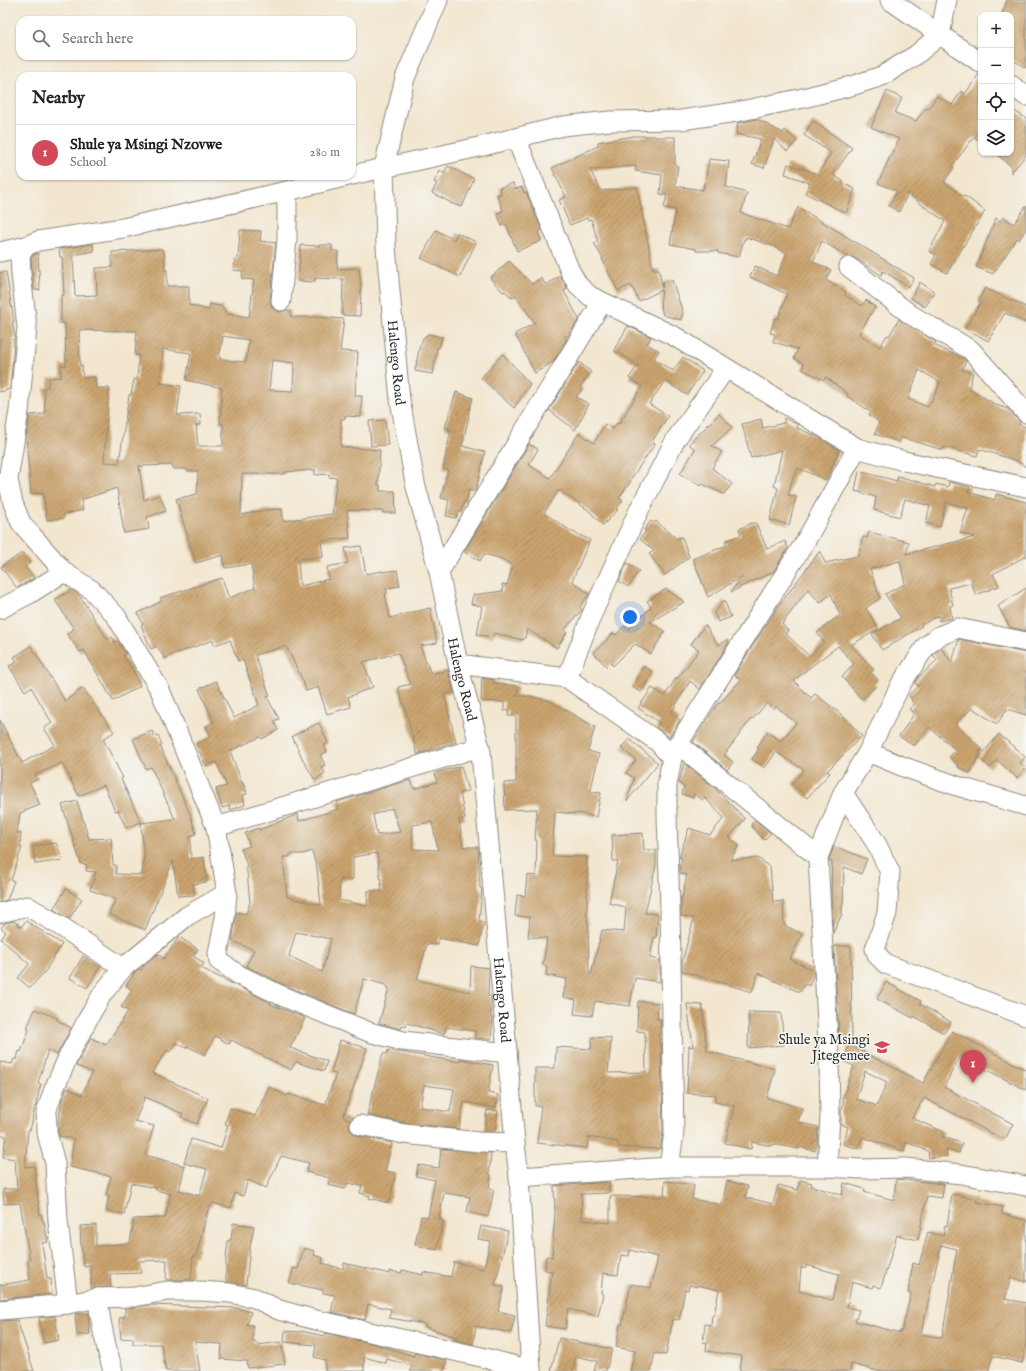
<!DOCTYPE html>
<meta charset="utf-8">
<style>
:root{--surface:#fff;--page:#f6f6f6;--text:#202124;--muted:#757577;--line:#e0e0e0;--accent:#d1495b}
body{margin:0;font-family:"IM FELL English",serif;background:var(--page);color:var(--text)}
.controls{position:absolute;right:12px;top:12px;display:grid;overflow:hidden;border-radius:8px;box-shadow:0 1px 3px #0004}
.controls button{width:36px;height:36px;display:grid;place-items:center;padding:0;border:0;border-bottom:1px solid var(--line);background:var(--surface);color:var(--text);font:20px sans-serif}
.you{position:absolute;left:630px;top:617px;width:14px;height:14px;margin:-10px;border:3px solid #fff;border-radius:50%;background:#1a73e8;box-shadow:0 0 0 6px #1a73e833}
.badge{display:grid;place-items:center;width:26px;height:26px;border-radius:50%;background:var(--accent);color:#fff;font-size:13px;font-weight:700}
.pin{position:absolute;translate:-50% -33px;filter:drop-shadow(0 1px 2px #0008)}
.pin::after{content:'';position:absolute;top:21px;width:14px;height:12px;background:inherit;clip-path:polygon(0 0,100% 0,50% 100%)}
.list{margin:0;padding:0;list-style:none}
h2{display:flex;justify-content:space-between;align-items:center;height:52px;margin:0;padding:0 16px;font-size:17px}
h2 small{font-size:13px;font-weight:400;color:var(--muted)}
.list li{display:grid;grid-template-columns:26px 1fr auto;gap:12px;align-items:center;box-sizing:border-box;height:56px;padding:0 16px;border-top:1px solid var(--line)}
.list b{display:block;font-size:15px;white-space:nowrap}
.list p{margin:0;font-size:13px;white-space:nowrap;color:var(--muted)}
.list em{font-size:13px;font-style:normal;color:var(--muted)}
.icon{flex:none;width:22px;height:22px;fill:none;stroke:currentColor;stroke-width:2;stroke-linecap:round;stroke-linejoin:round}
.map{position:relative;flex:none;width:1026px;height:1371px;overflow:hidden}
.search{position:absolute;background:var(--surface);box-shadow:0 1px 3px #0004;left:16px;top:16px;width:340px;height:44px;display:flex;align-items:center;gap:10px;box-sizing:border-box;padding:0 14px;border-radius:12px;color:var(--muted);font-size:15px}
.panel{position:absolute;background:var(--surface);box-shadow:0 1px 3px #0004;left:16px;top:72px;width:340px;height:108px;border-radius:12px}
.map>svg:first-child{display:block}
.building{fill:url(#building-hatch);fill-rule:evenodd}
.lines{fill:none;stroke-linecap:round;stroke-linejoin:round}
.minor-casing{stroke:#8e887d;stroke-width:21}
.minor{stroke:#fff;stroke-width:19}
.labels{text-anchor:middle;stroke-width:3;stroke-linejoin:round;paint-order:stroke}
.street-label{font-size:14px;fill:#2b2b2b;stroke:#f6f6f2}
.poi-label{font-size:14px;fill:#2b2b2b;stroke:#f6f6f2;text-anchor:end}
</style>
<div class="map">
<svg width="1026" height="1371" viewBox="0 0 1026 1371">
<defs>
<pattern id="building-hatch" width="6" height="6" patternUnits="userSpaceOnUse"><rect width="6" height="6" fill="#cba470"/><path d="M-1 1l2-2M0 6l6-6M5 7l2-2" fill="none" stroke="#a5865c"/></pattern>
</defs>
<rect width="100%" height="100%" fill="#f6f6f2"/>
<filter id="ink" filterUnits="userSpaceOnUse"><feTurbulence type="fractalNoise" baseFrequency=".025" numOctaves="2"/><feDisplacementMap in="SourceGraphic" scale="8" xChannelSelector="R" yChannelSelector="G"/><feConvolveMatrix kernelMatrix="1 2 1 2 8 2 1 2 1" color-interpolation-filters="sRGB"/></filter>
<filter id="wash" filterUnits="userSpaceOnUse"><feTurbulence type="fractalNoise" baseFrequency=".012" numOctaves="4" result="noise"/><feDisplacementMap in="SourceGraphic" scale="16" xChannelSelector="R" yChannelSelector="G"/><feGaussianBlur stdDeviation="0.9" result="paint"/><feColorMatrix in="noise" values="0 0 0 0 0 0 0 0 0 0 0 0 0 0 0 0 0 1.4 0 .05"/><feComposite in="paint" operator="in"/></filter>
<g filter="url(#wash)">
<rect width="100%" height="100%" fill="#f2e6cf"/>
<g id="blocks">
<!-- building -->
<g class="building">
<path d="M1007,0H1026V68L1011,59V15H1002Z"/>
<path d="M979,74H981V142L974,137L952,166L954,167L944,182L964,197L965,196L985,211L947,273L931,264L936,255L929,251L945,221L922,205L908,193L899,212L889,206L897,191L878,183L889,159L899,139L871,127L887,91L902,98L895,113L916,121L926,108L928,109L937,96L952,105L961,91L965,94Z"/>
<path d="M1011,109L1026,118V155L1011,173V166L995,153H1011Z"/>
<path d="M757,119L783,133L785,130L797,141L787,151L774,139L764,168L752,164L761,139L736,134L738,123Z"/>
<path d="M813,121L852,148L833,175L843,181L842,183L855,189L846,213L805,193L810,183L785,174L788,164L818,174L831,153L804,135Z"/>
<path d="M634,136H655V137H675V166H678L675,186L703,190L704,183H705L709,159L729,161L726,187L747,193L741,213L788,229L798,207L914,278L909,287L883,271L881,275L855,258L847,256L822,241L813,262L831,270L826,280L846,292L845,295L862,306L866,300L875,307L859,334L880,347L887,335L889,336L899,319L936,342L934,345L964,359L966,361L962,370L973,373L969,388L996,405L1008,409L1020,422L1019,425L1026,427V467L1017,461L979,449L977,456L944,447L943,450L900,437L899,442L875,434L879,422L869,415L871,412L847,396L848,394L826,377L824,380L802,369L804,364L794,358L798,349L773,342L775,334L770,333L775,318L778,319L787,294L750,277L755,266L777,276L787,253L776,248V247L746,237V239H744L739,257L718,253V251H696V249L670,244L676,210L664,208L667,195L660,194L662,175L635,171L636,166L590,170L601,191L637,187L653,269H659L662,288L663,282L672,280L683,313L681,320L663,315L660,304L662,290L639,301L631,285L618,291L602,259H603L594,243L598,241L591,219L588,220L587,218L570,225L559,200L566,197L552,168L598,146V142ZM919,370L940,382L937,389H938L928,407L908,399Z"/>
<path d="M448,166L474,179L462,207L450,203V202L432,193L437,183L434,182L440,171L444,173Z"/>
<path d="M513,183L515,189L522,187L524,193L526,192L542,230L538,232L541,241L517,251L506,224L502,226L497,213L503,211L497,194H501L499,188Z"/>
<path d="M1026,206V229L1019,240L1017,238L993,274L976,267L996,218L1000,221L1003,217L1014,224Z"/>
<path d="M240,230L261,231L260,241L276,243L270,300L272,308L280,312L287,310L291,311V317H315L344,319L340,351L358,352L355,396H362L361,417L345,416L344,419H341V447L380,450L378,485H380V491H395L396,513H383V511L347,510L350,538L321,541L323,557L298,559L300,586L329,579L327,567L348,563L345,548L361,546L366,574L382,571V572L397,570L400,586L386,588L387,593L385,594L390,618L430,608L437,643L420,646L431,674L448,670L454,692L444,694L456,742L417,754L404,704H403L398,687L411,684L398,653L363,662L373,687L348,697L351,707L327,714L318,687L306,691L303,681L286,646L255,655L270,696L267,697L279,719L274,721L278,730L262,739L260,737L230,751L242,783H243L247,794L242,795L245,805L230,810L229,806L222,808L216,789L227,786L216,762L206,766L196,744L211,736L206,726L214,722L199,689L216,681L234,718L259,705L243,660L238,661L230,640L214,645L213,640L178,653L177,652L165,659L157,646L151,649L141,625L143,624L138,613L162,601L160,598L222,578L229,598L255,588L251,564L225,568L223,555L196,563L176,499L197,494L198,471H187V469H173L172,465L139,466L144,500L160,495L166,511L147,517L149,529L124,533L117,488L81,500L83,510L64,514V518L47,520L43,493L31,494L26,436L30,415L45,414L44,388L48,387L49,378L61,377V365L66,366L65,323H61V295H64L62,257H60L59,249L93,244L94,251L73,255L75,296L97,295L96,268L112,267V252L162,249V251H164L165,270H167V286H189V305L209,310L210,304L223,307V311H226V314L249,317L254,280L242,279L243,271L233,270L236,258H238ZM79,330L137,331L135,355H139L137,380L134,379L131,395H129L119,463L104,462L109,388H96L95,377L83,378L82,365L80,366ZM223,336L249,340L246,362L233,361L219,358ZM163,349L191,353L186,380L222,388L220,424H223V446H198L196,425H201L200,414L177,415L181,386L160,383ZM272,360L294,363L293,391L269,390ZM315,470V475L329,474V477L337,478L332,514L283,521L282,509L265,510L241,515L242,474H285V472Z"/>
<path d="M436,230L454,240L457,233L476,242L460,277L421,258Z"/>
<path d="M301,245L319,246L320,245H332V251H338L337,269L359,268L361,287L360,316L342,315L343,279L315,278L314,282L298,281Z"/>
<path d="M38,253L40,290H34L31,258L33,255Z"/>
<path d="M509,261L532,284L541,278L546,285L560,276L567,288L564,291L579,319L569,335L565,337L567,339L553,362L535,373L515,334L535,323L515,295L512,298L505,291L503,292L490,278Z"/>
<path d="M0,272H6L14,322H12L15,336V339H13L14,343L10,389L0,392Z"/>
<path d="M920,282L935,292L925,307L911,298Z"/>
<path d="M985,288L1026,307V323L1005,313L988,341L965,328L981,302L978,301Z"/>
<path d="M628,326L651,337L647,344L659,351L654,359L673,371L683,357L703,371L687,395L665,381L649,404L668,416L652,442L655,444L630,480L631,481L619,498L623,501L616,509L618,510L603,525L588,510L559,490L544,513L571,531L590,540L572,581L589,594L580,607L582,610L564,630L567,632L557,648L527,629L525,638H524L523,640L494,633L493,637L477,635L482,606L471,604L473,595L503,591L502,584L507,585L513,566L502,559L484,554L480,561L464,552L529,444L538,449L529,465L550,478L579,433L594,443L605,424L613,429L617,423L619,424L642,386L629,378L638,365L614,350Z"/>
<path d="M428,334L442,337L439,348L437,347L433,374L415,371L420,344L421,345L423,338Z"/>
<path d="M503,354L530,384L514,408L481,378Z"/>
<path d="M579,362L591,372L580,387L583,389L576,397L589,404L575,430L549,410Z"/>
<path d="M456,392L473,398L468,415L469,416L462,446L485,452L476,490L469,489L466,502L464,501L461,512H458L456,518L446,516L449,500L441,498L448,470L443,469L451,429L445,428Z"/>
<path d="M719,414L732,427L712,446L722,452L712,468L732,484L724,494L702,484L701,486L680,474L695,449L689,444Z"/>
<path d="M784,418L798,425L797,428L816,436L839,450L826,480L798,468L796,475L794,474L788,495L796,497L789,525L770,520L778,488L774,486L782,450L751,458L742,424L761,419L763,428L784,423Z"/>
<path d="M385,420L388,445L371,446L369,421Z"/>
<path d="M859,471L897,481L898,476L935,487L936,484L948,487L949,482L970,487L968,492L995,500L996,494L1026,502V556L993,574L999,586L976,595L971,583L949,588L953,605L950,606L952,618L939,621V615L925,623L921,624L922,626L882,650L872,634L901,618L885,594L905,584L900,561L870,569L880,598L866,608L878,629L851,645L874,670L871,672L878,680L874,684L876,686L862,699L842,677L854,664L838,646L800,675L794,681L811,698L815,694L842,715L862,736L827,771L830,773L807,798L792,784L804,770L776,752L765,768L752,759L759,749L757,748L767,732L781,741L796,723L776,706L774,709L767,703L752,720L751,719L724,755L733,762L727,770L693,742L718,703L719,704L741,680L734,675L779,605L820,551L825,563L858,556L863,537L867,538L869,532L909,542L906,554L975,537L960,533L968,508L946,502L940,527L926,523L930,506L905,499L900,517L874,510L876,497L855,491ZM808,589L820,603L831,594L840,615L817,633L824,642L809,656L785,633L788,631L782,624Z"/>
<path d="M651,521L654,523L656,521L677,539L682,537L689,557L665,575L649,554L654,551L640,539L646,531L644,530Z"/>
<path d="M752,523H756L767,549L785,541L788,548L774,571L731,592L743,576L708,597L693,559L727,545L725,541L741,535L739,529Z"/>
<path d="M22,553L31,562L25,567L34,578L17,588L1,567Z"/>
<path d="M627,563L639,571L628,587L619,581Z"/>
<path d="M1026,588V631L1010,627L998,606Z"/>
<path d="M666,589L684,602L650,622L665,631L651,654L635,644L613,666L611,663L607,667L594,653L613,633L616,635L624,626L628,630L651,607L647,601Z"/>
<path d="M71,590L79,595L108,640L112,637L115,642L118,641L126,654L123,655L134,672L140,686L113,701L84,650L80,652L67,634L74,629L55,600Z"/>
<path d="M724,600L731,617L718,622L714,613Z"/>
<path d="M705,625L718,645L727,640L729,642L700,689L690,681L671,713L680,720L669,737L656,727L660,723L638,708L652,688L665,696L676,678L677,679L699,650L691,644Z"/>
<path d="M959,639L1026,653V715L1007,709L997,724L972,708L955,724L982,749L970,773L958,767V765L949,757L956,750L929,727L914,746L899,736L914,714L909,709L914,705L909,695L918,686L915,683L919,677L937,660L933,655L941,648L952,662Z"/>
<path d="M31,646L65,701L83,688L114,732L103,739L123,778L121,779L141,822L126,828L118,810L115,811L104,785L79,796L62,763L35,775L38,779L30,783L40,805L20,813L17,833H21L20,847H22L11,880L14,881L7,900L0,902V720L22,763L55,745L44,728L52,723L31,687L25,691L9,666L17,662L14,657Z"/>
<path d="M644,666L653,672L641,692L632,687Z"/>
<path d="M482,678L494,680V683L518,686L516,696H530L550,701L595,727L588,751L599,754L591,789V792L601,793L596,817L578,813V814L555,812L552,856L587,857V922H588L589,974H591L602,930L624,932L626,907L609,903L618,861H613L612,835L643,833L644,850H656V865L645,913L658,914L656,938L654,937L650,958L660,960V982L635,978L630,1006L595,1001L592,1016L574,1014L576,1000L563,997L567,979L546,975L547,966L543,965L547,938L528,937L530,917L515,916L517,895L525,896L527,875L536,876L537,840H535L537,809L505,810L504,783L516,782V716H508L509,710L504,711V702L481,701Z"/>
<path d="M319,723L328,743L324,745L327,752L320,755L325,765L321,767L325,773L315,780L303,760L292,736Z"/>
<path d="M152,731L154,736L158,735L162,745L160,746L190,814L196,834L190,836L191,859L204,857L207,882L193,884L194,895L178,896L173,861L145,930L109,914L116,899L90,890L96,872L86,871L87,865L81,864L62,805L77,801L89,839L111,838L113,865H116V874L142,875L144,856L141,823L175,819L151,767L146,769L133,739Z"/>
<path d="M999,734L1025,757L1020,763L1026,768L1017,778L997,760L990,768L979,758Z"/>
<path d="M629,739L658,763L627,801L634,778L626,773L636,760L621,748Z"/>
<path d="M684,763L715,788L745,819L729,837L739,845L730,860L758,858L768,866H770L773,902L783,901L784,925L802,934L790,959L813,970V976L809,986L805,984L801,991H797L758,973L752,992L682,971V962L694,918L681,916V897L682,898L687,875L680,873V866L682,858L679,857L689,828L710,835L724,818L705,798L703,800L694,794L693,798L682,794L684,787L679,783Z"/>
<path d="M461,766L468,791L460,793L465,819L459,820L463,847H478L480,888L482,889L479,921L484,922L479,946L439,938L438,945L427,944L417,980L470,992L471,966L489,968L488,996H491V1018H493L491,1039L475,1038V1031L446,1027L444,1034L407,1023L406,1027L402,1025L401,1029L379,1023L389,988L386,987V985L364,979L354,1014L289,987L246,966L254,950L232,941L237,912L246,914L250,902L246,862L241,849L250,846L245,833L259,828V830L298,814L299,821L339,809L337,802L399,783L411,780L414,789L437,782L435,773ZM392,808L400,832L377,835L373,815ZM432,822L438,850L412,849L413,825ZM312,851L317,869L321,905L287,897L283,857H290V854H303ZM377,853L382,891H368L367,906L339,900L340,880L353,879V857ZM296,932L331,939L322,972L289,956Z"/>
<path d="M755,820L771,833L764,840L752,827V823Z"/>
<path d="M56,843L63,860L35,864L33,846Z"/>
<path d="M834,846L867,859L861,874L844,867L843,904H842V914L833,933L831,897L832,862L829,861V859Z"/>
<path d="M66,889L82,899L69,919L53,909Z"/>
<path d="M14,921L21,927L26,921L62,944L47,968H48L30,988L18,978L29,964L1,939L6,932L1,928L5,923Z"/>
<path d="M179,937L198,949L193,956L204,963L201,968L271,1003L270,1004L305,1018L290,1048L327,1061L324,1071L296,1062L291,1070L231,1040L229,1044L215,1036L205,1055L187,1046L186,1048L176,1042L170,1052L167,1050L152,1073L208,1098L197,1124L181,1117L183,1114L145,1097L135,1121L154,1126L145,1155L185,1166L179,1190L199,1196L207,1169L184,1163L191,1139L221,1148L228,1125L225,1124L230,1108L255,1116L269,1087L287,1096L288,1094L325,1105L336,1074L331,1073L340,1040L367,1048L343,1117L350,1120L349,1128L353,1133L358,1136L392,1143L385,1171L396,1173L389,1203L369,1198L370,1196L360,1193L362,1186L348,1183L345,1189L328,1185L330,1178L306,1172L309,1163L281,1156L266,1188L248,1180L243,1196L235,1193L231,1208L213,1203L211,1206H209L196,1256H193L191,1280H166L167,1260L139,1261L141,1273L110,1274L111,1287L91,1288V1266L84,1267L81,1246L80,1226L96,1225V1246L130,1243L134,1219L165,1218L171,1194L156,1190V1188L131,1183L124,1214L106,1211L109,1195H106L111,1176L70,1167L74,1139L59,1136L58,1132V1124L62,1100L67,1088L82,1095L92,1072L76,1066L91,1038L106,1045L128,1011L121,1007L132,990L126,985L136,971L139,969L141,970L145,964L149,961L150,962L158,954L164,959Z"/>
<path d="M834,946H851L852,1039H839Z"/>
<path d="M83,956L100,967L87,988L70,978Z"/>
<path d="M886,982L921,1001L920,1004L951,1022L944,1033L914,1016L913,1018L877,999Z"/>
<path d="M638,1001L658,1003L657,1019L661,1020L659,1044H661L663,1132L660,1149L618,1147V1142L588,1137L587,1148L537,1143L541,1106H535V1068H555L556,1047L591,1049L592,1037L611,1038L608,1073L646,1072L645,1032L637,1031Z"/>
<path d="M687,1004L702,1005L707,1051L775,1069L767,1098L802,1108L798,1122L818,1127L817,1143L815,1151L799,1147V1149L773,1144L772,1146L752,1142L751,1149L725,1143L734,1106L715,1102L716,1095L687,1093L689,1046L693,1047Z"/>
<path d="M35,1009L57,1018V1020L71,1028L57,1055L48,1050L38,1083L41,1084L32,1119H33L30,1130H28L25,1167L34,1166L40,1215L41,1214L43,1222H44L48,1242L42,1243L47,1279H51L52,1294L0,1299V1285L30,1280L28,1261L30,1260L20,1203L4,1204L3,1189H17L15,1159L3,1157L6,1136L0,1135V1062L12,1064L14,1059H17L19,1051L21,1052L29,1029L27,1028Z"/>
<path d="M749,1012L781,1013L784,1045L748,1048Z"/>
<path d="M952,1031L1026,1070V1090L960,1056L944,1087L1013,1124L1006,1138H1001L924,1098L912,1118L944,1132L942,1137L962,1143L959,1153L946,1150L947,1156L929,1158L928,1151L906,1142L904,1151L862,1137L859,1149L843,1144L848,1127L841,1124V1111L844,1101L842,1100L854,1066L843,1061L849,1045L867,1053V1054L923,1083ZM865,1071L887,1082L877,1106L856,1099Z"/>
<path d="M388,1050L460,1062V1059L493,1065L488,1093L498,1095L496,1108L464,1102L459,1129L406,1123L367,1115L383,1053L387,1054ZM424,1085L454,1089L450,1112L420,1107Z"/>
<path d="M487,1110L498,1111L495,1131H484Z"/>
<path d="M441,1149L491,1153L489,1174H491L489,1189L494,1190L488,1217L467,1212L470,1197L444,1193L439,1219L443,1220L437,1250L415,1245L421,1216L428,1217L435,1180L416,1176L418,1165L439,1168Z"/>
<path d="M896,1179L944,1184L942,1198L927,1196L918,1240L897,1235L881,1288L873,1285L872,1288L852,1282L847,1307L859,1310L855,1321L900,1333L901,1330L902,1331L911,1293H908L913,1263L919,1265L928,1232L943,1236L945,1225L947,1226L952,1194L977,1199L976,1202L1003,1207L1002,1214L1026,1220V1282L1011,1277L1005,1299L1026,1303V1344L1022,1363L993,1356L988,1371H878L851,1364L850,1371H740L742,1356L706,1351L707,1343L703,1342L705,1324L711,1325L712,1315H714L719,1290L697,1285V1287L689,1285L688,1290L685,1289L679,1320L673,1319L666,1355L655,1353L651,1371H630L635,1351L616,1347L620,1325H622L631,1284L651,1288L658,1257L630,1250L629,1256L621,1255L618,1275L603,1273L601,1293L603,1294L598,1316L568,1309L565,1329L545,1326L552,1271L545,1270L546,1256L552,1257L555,1212L554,1186L609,1182V1193L581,1194L582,1220L610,1223V1196L664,1197L665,1181L694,1185L692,1199L722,1205L727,1181L748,1186L745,1197L773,1204L778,1185L798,1190L800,1180L812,1183L811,1186L842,1195L844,1183L865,1189L864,1192L894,1200ZM941,1245L957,1249L942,1338L921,1334ZM806,1265L839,1274L832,1300L799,1291L801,1268H806Z"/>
<path d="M233,1223L254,1226L250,1247L246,1285L226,1282V1258L228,1240H231Z"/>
<path d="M481,1226L508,1231L495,1285L504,1287L498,1311L515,1315L511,1333L476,1326L473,1344L456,1340V1337L425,1327L426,1324L389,1318L391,1309L368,1304L365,1320L331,1312L335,1295L323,1293V1290L289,1283L294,1268L298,1269L304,1248L315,1251L314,1255L323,1258L322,1263L343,1269L344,1263L390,1274V1271L401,1273L402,1270L423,1275V1272L451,1277L454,1262L484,1269L490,1241L478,1239Z"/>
<path d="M150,1305L237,1308L251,1312L247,1325H253V1342L258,1343V1345L281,1342L285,1364L248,1368L247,1361L221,1359L222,1344L195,1342L200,1371H166L161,1344H133V1338L121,1339L119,1318L125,1317V1308Z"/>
<path d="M88,1313L90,1334L77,1335L75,1314Z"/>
<path d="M55,1316L59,1340L44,1343L39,1318Z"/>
<path d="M17,1320L34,1371H0V1321Z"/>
<path d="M285,1331L300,1332L301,1331L325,1336L326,1333L374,1344L414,1356L415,1353L447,1361L444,1371H410L412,1366L387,1359L386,1363L364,1357V1371H325V1360L314,1357L316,1345L284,1342Z"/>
<path d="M559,1338L612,1349L606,1371H594L597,1361L576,1356L573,1371H551Z"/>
</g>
</g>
</g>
<g filter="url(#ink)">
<use href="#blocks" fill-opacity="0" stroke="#8e887d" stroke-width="1"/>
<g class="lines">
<defs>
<g id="minor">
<path id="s1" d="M438,0L405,78L384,167L386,247L400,400L415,483L439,572L458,664L481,752L515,1143L519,1177L531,1371"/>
<path d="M890,0L981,63"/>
<path d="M1011,85L1026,96"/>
<path d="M516,138L570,271L578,285L590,296L674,336L857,448L904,461L1026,487"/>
<path d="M352,175L479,147L563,126L610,121L681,120L736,112L799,99L851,86L882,76L916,55L940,35L947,0"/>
<path d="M348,176L287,191L123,228L38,241L26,246L20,255L21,274L27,327L19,411L8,480L13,503L21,523L64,572L92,590L116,616L160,690L216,827L227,893L225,918L218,953L219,961L239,975L284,997L369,1032L403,1041L507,1053"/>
<path d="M0,252L26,246"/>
<path d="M849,267L911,315L971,350L1026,413"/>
<path d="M281,301L287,239V191"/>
<path d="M439,572L602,302"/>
<path d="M0,609L29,594L64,572"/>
<path d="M458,664L567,678L658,742L672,758"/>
<path d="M567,678L593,612L639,510L676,439L726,368"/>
<path d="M678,744L818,857"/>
<path d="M868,752L904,767L957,786L1026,806"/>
<path d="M843,793L876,843L890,872L887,913L875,949L878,956L886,964L1026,1016"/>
<path d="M216,827L480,747"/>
<path d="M0,913L27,906L59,925L123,968"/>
<path d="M360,1125L404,1134L479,1142L515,1143"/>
<path d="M669,1167L674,1133L670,908L667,816V785L672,758L678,744L805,542L857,448"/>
<path d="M827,1167L830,1116L829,1059L818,857L843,793L868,752L901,684L926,646L939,636L958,628L1026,642"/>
<path d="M519,1177L669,1167H827L861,1169L906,1168L961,1174L1026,1186"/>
<path d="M98,1298C100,1323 106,1347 113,1371"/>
<path d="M68,1304L58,1221L55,1163L47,1133V1125L46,1113L54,1089L69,1055L90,1015L103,993L123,968L187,916L227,893"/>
<path d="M0,1310L68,1304L98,1298L134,1297L167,1291H200L230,1293L255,1298L279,1310L312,1319L481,1357L531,1370"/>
</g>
</defs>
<!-- minor casing -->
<use href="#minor" class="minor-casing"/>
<!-- minor -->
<use href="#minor" class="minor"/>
</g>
</g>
<!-- icons -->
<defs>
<symbol id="school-bare" viewBox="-9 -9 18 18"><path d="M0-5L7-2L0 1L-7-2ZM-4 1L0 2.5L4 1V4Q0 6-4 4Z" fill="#d1495b" stroke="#f6f6f2" stroke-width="2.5" paint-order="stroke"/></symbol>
</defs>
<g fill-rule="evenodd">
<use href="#school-bare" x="871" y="1036" width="22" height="22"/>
</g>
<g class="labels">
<!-- street labels -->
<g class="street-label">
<text dy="5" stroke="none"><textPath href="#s1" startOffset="372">Halengo Road</textPath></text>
<text dy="5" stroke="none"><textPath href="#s1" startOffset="696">Halengo Road</textPath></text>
<text dy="5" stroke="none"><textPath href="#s1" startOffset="1020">Halengo Road</textPath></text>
</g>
<!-- poi labels -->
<g class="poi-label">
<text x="870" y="1044">Shule ya Msingi<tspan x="870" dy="16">Jitegemee</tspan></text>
</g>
</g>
</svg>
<div class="controls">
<button>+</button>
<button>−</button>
<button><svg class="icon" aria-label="locate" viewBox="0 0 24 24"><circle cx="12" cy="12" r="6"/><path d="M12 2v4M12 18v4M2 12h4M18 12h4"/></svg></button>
<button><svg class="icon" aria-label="layers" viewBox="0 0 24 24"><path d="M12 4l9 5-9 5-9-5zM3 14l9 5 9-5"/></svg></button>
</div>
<div class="you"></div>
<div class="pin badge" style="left:973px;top:1083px">1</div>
<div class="search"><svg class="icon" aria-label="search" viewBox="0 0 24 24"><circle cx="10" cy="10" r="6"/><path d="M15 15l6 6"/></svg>Search here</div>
<section class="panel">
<h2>Nearby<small></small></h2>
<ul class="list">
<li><span class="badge">1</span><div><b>Shule ya Msingi Nzovwe</b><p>School</p></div><em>280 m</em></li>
</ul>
</section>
</div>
